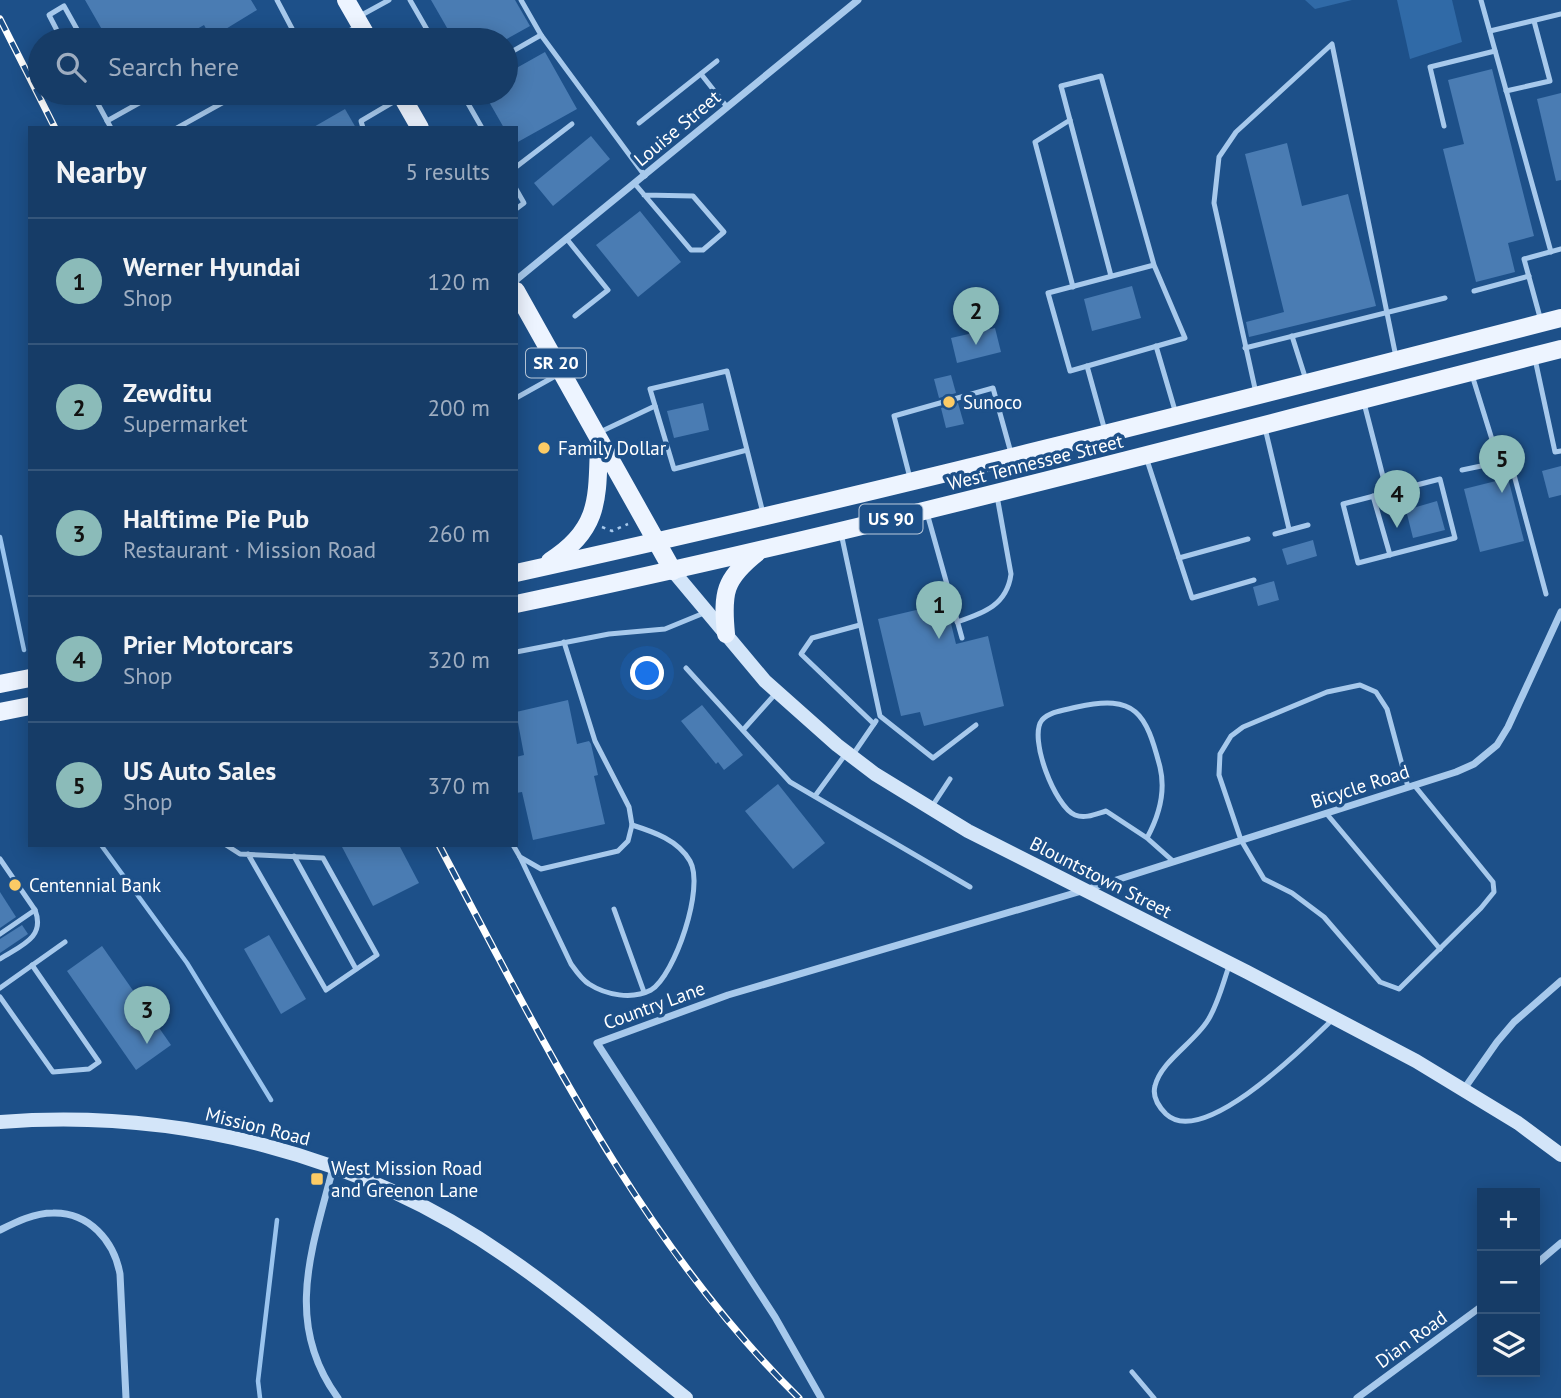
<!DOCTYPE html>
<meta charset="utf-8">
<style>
:root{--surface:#163c67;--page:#1f436d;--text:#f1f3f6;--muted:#9eadc0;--line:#35567b;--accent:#8bbbb9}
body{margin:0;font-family:"PT Sans",sans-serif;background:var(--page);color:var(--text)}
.controls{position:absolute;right:21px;bottom:21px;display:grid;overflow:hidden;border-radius:0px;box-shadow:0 4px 18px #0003}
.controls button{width:63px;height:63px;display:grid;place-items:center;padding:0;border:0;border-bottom:2px solid var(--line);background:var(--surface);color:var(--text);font:35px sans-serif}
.you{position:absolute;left:648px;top:674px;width:24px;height:24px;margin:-18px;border:5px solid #fff;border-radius:50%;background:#1a73e8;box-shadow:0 0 0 10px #1a73e833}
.badge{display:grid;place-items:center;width:46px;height:46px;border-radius:50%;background:var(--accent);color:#111;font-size:23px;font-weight:700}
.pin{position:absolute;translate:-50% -58px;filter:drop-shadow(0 2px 4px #0008)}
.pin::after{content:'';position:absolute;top:37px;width:24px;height:21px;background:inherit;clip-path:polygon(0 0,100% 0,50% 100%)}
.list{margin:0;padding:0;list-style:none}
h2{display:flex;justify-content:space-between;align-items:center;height:91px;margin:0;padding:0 28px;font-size:30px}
h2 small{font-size:23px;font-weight:400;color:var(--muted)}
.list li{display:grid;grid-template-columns:46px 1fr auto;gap:21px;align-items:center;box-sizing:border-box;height:126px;padding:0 28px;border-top:2px solid var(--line)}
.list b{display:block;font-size:26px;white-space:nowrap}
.list p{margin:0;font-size:23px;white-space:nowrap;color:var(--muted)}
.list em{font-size:23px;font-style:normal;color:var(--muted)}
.icon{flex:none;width:38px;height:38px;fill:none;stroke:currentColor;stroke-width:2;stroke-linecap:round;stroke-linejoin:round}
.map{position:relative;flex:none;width:1561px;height:1398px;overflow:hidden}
.search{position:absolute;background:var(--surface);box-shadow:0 4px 18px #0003;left:28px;top:28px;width:490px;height:77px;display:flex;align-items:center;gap:18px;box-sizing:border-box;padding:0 24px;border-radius:38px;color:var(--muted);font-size:26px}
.panel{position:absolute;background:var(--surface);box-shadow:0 4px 18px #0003;left:28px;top:126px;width:490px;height:721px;border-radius:0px}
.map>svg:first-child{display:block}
.green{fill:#306aa7}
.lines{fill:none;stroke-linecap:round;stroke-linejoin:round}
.stream{stroke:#9ac4ee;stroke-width:4.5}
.building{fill:#4a7cb3}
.path{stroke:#a7c9ec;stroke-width:2.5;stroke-dasharray:3.5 5;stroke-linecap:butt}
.lane{stroke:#a7c9ec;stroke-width:5}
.street{stroke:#a7c9ec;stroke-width:7}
.secondary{stroke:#d3e5f9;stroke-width:14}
.primary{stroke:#edf4ff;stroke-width:18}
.rail-casing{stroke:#fff;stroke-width:7}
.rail{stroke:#1d5089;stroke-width:4.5;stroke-dasharray:13;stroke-linecap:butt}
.poi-dot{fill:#fccb65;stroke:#1d5089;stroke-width:2.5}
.labels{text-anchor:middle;stroke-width:7;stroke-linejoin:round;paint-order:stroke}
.shield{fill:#1d5089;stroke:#bbcadc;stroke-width:2}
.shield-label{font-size:18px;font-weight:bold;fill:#fff}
.street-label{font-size:19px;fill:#fff;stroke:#1d5089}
.poi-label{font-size:19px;fill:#fff;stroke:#1d5089;text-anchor:start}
</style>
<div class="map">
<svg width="1561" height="1398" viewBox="0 0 1561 1398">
<rect width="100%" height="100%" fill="#1d5089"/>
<!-- green -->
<g class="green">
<path d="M1305,0H1352L1315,9Z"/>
<path d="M1397,0H1452L1462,42L1410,59Z"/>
</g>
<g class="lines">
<!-- stream -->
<g class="stream">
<path d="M0,537L24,650"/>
<path d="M101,845L187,963L271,1100"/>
<path d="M260,1398L258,1381L277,1220"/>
</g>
</g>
<!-- building -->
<g class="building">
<path d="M85,0H251L257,10L211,38L204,25L178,40H108Z"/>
<path d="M431,0H515L530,26L505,40H454Z"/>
<path d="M545,52L577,109L516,143V128H504L484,93H506V74Z"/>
<path d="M1492,69L1534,236L1508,243L1515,272L1476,282L1443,149L1464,144L1448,80Z"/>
<path d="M1561,93V180L1556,181L1537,99Z"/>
<path d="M345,109L356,128H312Z"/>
<path d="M591,136L610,159L553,206L534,183Z"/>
<path d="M1287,143L1302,206L1348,194L1376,306L1249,337L1246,322L1284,312L1245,154Z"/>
<path d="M640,211L681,262L638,297L596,245Z"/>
<path d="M1132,286L1141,318L1092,331L1084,299Z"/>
<path d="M995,328L1001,352L957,363L951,338Z"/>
<path d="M951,375L956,393L939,398L934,379Z"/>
<path d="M703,403L709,430L674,438L667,411Z"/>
<path d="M958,403L964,424L946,428L941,408Z"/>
<path d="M1561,466V495L1549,498L1542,471Z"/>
<path d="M1508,478L1524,541L1480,552L1464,489Z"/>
<path d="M1437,501L1445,530L1413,538L1406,510Z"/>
<path d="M1313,540L1317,556L1287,565L1282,549Z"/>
<path d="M1274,581L1279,600L1258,606L1253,587Z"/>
<path d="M946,603L956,644L988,636L1004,706L924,726L920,712L901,716L878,619Z"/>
<path d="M568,700L577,744L589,741L591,744L598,775L594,776L605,824L533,840L522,792L516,793V757L524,755L516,712Z"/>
<path d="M702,705L743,755L724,770L718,762L716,764L681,721Z"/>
<path d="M778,784L825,843L793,869L745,811Z"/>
<path d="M341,845H399L419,883L373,906Z"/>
<path d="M0,892L16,917L0,928Z"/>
<path d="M22,925L28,934L0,953V939Z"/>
<path d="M269,935L306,999L281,1014L244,949Z"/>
<path d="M102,946L171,1045L136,1070L67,971Z"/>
</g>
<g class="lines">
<!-- path -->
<path class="path" d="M602,527L612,531L628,524"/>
<!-- lane -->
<g class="lane">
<path d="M277,0L298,40"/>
<path d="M410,0L433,40"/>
<path d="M521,0L541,35L645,176"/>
<path d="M1481,0L1551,252"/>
<path d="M358,17L389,0"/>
<path d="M1490,31L1561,14"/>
<path d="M62,40L49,15L64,6L83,40"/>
<path d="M333,40L358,26"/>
<path d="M506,55L541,35"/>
<path d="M701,74L727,107"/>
<path d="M1506,91L1550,81L1534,21"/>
<path d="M92,93L111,128"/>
<path d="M326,93L328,97"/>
<path d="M462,93L482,128"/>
<path d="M1070,120L1035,142L1073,287"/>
<path d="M107,121L157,93"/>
<path d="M639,123L717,61"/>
<path d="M1444,126L1430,67L1495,51"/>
<path d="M177,128L240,93"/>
<path d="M363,128L361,121L400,98"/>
<path d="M516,167L572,124"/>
<path d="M635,184L691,250H703L724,232L693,196L644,195"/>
<path d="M516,189L524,203L516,209"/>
<path d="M566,238L608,290L575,316"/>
<path d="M1111,276L1061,86L1101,76L1154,265L1185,338L1070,371L1048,293L1154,265"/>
<path d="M1474,291L1529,276"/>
<path d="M1541,321L1524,259L1561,249"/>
<path d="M1292,336L1306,380"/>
<path d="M1156,346L1176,414"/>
<path d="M1245,348L1445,298"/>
<path d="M1535,359L1555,452L1561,451"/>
<path d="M1087,366L1105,431"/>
<path d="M1472,375L1499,462"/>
<path d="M1256,393L1214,203L1219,157L1236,132L1332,44L1396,357"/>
<path d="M516,398L559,374"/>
<path d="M1364,403L1387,492"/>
<path d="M1265,428L1289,529"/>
<path d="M598,433L655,406"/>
<path d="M747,450L674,469L650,389L727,371L763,513"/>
<path d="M1147,460L1192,598L1254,580"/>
<path d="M1462,470L1510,460L1546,594"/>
<path d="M910,478L894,416L993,388L1011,453"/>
<path d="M1440,479L1455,538L1358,563L1343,504Z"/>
<path d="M1373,496L1390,555"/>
<path d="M927,513L962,638"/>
<path d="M841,533L880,716L933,758L976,725"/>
<path d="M1275,534L1308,525"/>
<path d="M1179,558L1248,539"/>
<path d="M957,622C984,613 1007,605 1011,574L997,496"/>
<path d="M860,625L812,638L801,654L874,724"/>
<path d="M516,652L609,634L665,629L704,613"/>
<path d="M686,668L790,782L970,887"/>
<path d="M743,730L777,692"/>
<path d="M852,756L876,721"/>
<path d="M1408,787L1387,709L1376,692L1360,685L1327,692L1243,727L1231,736L1220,754L1219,775L1241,840L1264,879L1292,893L1324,917L1380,982L1399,989L1481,908L1494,892L1493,882L1414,785"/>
<path d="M815,796L845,755"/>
<path d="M931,808L950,779"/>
<path d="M1326,813L1440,949"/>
<path d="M1147,838C1159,816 1166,792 1160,767C1146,713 1136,694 1077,707C1066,710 1050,711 1042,720C1028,737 1055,807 1075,815C1085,819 1096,814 1106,811L1147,838L1174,862"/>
<path d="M226,845L240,854L323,858L377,955L326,990L248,854"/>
<path d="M513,845L520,857L541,869L618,851L628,841L632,825L629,807L595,741L564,642"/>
<path d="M294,856L356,969"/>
<path d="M520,857L571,964C576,971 582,980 589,984C606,995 632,1000 651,990C675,975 705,887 690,861C678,840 654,832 632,825"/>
<path d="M0,859L35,910C46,938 20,946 0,959"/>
<path d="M614,909L644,992"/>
<path d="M0,934L35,910"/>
<path d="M1229,966C1223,983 1218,1004 1208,1020C1194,1043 1161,1061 1155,1086C1152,1097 1158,1106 1166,1114C1203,1149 1305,1046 1332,1020"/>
<path d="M0,988L65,942"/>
<path d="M0,997L53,1072L89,1069L99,1062L32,965"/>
<path d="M1132,1372L1154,1398"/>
</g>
<!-- street -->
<g class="street">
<path d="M516,280L858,0"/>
<path d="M1464,1089L1497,1042L1514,1022L1561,981"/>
<path d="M333,1168C312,1249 283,1323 338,1398"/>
<path d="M0,1230C16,1222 34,1213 53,1213C89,1212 114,1241 120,1274L126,1398"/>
<path d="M1535,1265L1561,1243"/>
<path d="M821,1398L775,1317L597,1043L728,995L1085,890L1456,772L1474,764L1497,745L1508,727L1561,612"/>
<path d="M1357,1398L1482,1306"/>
</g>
<!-- secondary -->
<g class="secondary">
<path d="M673,571L765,681L837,745L875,774L968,831L1247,972L1416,1061L1518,1123L1561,1155"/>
<path d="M0,1122C178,1108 360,1154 507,1257C570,1300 627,1351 686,1398"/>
</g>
<!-- primary -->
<g class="primary">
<path d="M346,0L369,40"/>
<path d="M400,93L420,128"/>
<path d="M516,291L673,571"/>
<path d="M550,561C601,529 597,497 599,443"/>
<path d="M516,573C867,496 1214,407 1561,318"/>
<path d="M516,604C867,531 1213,437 1561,349"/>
<path d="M726,634C722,593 724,579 757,553"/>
<path d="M0,684L30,678"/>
<path d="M0,712L30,706"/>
</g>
<defs>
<g id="rail">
<path d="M0,19L55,128"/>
<path d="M439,845C542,1039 640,1242 799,1398"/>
</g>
</defs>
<!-- rail casing -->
<use href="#rail" class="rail-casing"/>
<!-- rail -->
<use href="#rail" class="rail"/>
</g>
<!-- markers -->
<g class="poi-dot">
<circle cx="949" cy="402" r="7"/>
<circle cx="544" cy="448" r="7"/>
<circle cx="15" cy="885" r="7"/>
<rect x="310" y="1172" width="14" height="14" rx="3.5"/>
</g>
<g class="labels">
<!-- shield labels -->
<g class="shield">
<rect x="526" y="348.5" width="60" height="29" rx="5"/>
<rect x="859.5" y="504.5" width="63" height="29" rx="5"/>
</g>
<g class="shield-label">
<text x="556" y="369">SR 20</text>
<text x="891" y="525">US 90</text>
</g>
<!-- street labels -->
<g class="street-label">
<text transform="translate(677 128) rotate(-40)" y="7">Louise Street</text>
<text transform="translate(1035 462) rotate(-14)" y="7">West Tennessee Street</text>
<text transform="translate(1360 786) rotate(-18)" y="7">Bicycle Road</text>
<text transform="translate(1101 877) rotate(27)" y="7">Blountstown Street</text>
<text transform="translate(654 1005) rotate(-20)" y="7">Country Lane</text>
<text transform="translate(258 1126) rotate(14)" y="7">Mission Road</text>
<text transform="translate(1411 1339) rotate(-36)" y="7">Dian Road</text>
</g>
<!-- poi labels -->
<g class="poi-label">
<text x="963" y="409">Sunoco</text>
<text x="558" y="455">Family Dollar</text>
<text x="29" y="892">Centennial Bank</text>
<text x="331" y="1175">West Mission Road<tspan x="331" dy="22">and Greenon Lane</tspan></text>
</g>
</g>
</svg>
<div class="controls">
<button>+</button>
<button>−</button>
<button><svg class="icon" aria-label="layers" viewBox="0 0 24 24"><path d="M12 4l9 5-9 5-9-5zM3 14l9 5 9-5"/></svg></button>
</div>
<div class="you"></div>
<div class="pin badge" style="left:939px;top:639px">1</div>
<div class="pin badge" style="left:976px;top:345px">2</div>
<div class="pin badge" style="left:147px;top:1044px">3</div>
<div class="pin badge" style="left:1397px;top:528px">4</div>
<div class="pin badge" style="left:1502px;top:493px">5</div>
<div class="search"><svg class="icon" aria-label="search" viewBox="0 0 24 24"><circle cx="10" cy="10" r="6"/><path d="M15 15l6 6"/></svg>Search here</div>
<section class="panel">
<h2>Nearby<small>5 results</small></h2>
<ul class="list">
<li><span class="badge">1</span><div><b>Werner Hyundai</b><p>Shop</p></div><em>120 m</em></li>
<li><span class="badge">2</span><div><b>Zewditu</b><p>Supermarket</p></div><em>200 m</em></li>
<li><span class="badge">3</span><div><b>Halftime Pie Pub</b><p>Restaurant · Mission Road</p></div><em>260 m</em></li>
<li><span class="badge">4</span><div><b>Prier Motorcars</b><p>Shop</p></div><em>320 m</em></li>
<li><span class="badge">5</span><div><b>US Auto Sales</b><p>Shop</p></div><em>370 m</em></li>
</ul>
</section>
</div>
